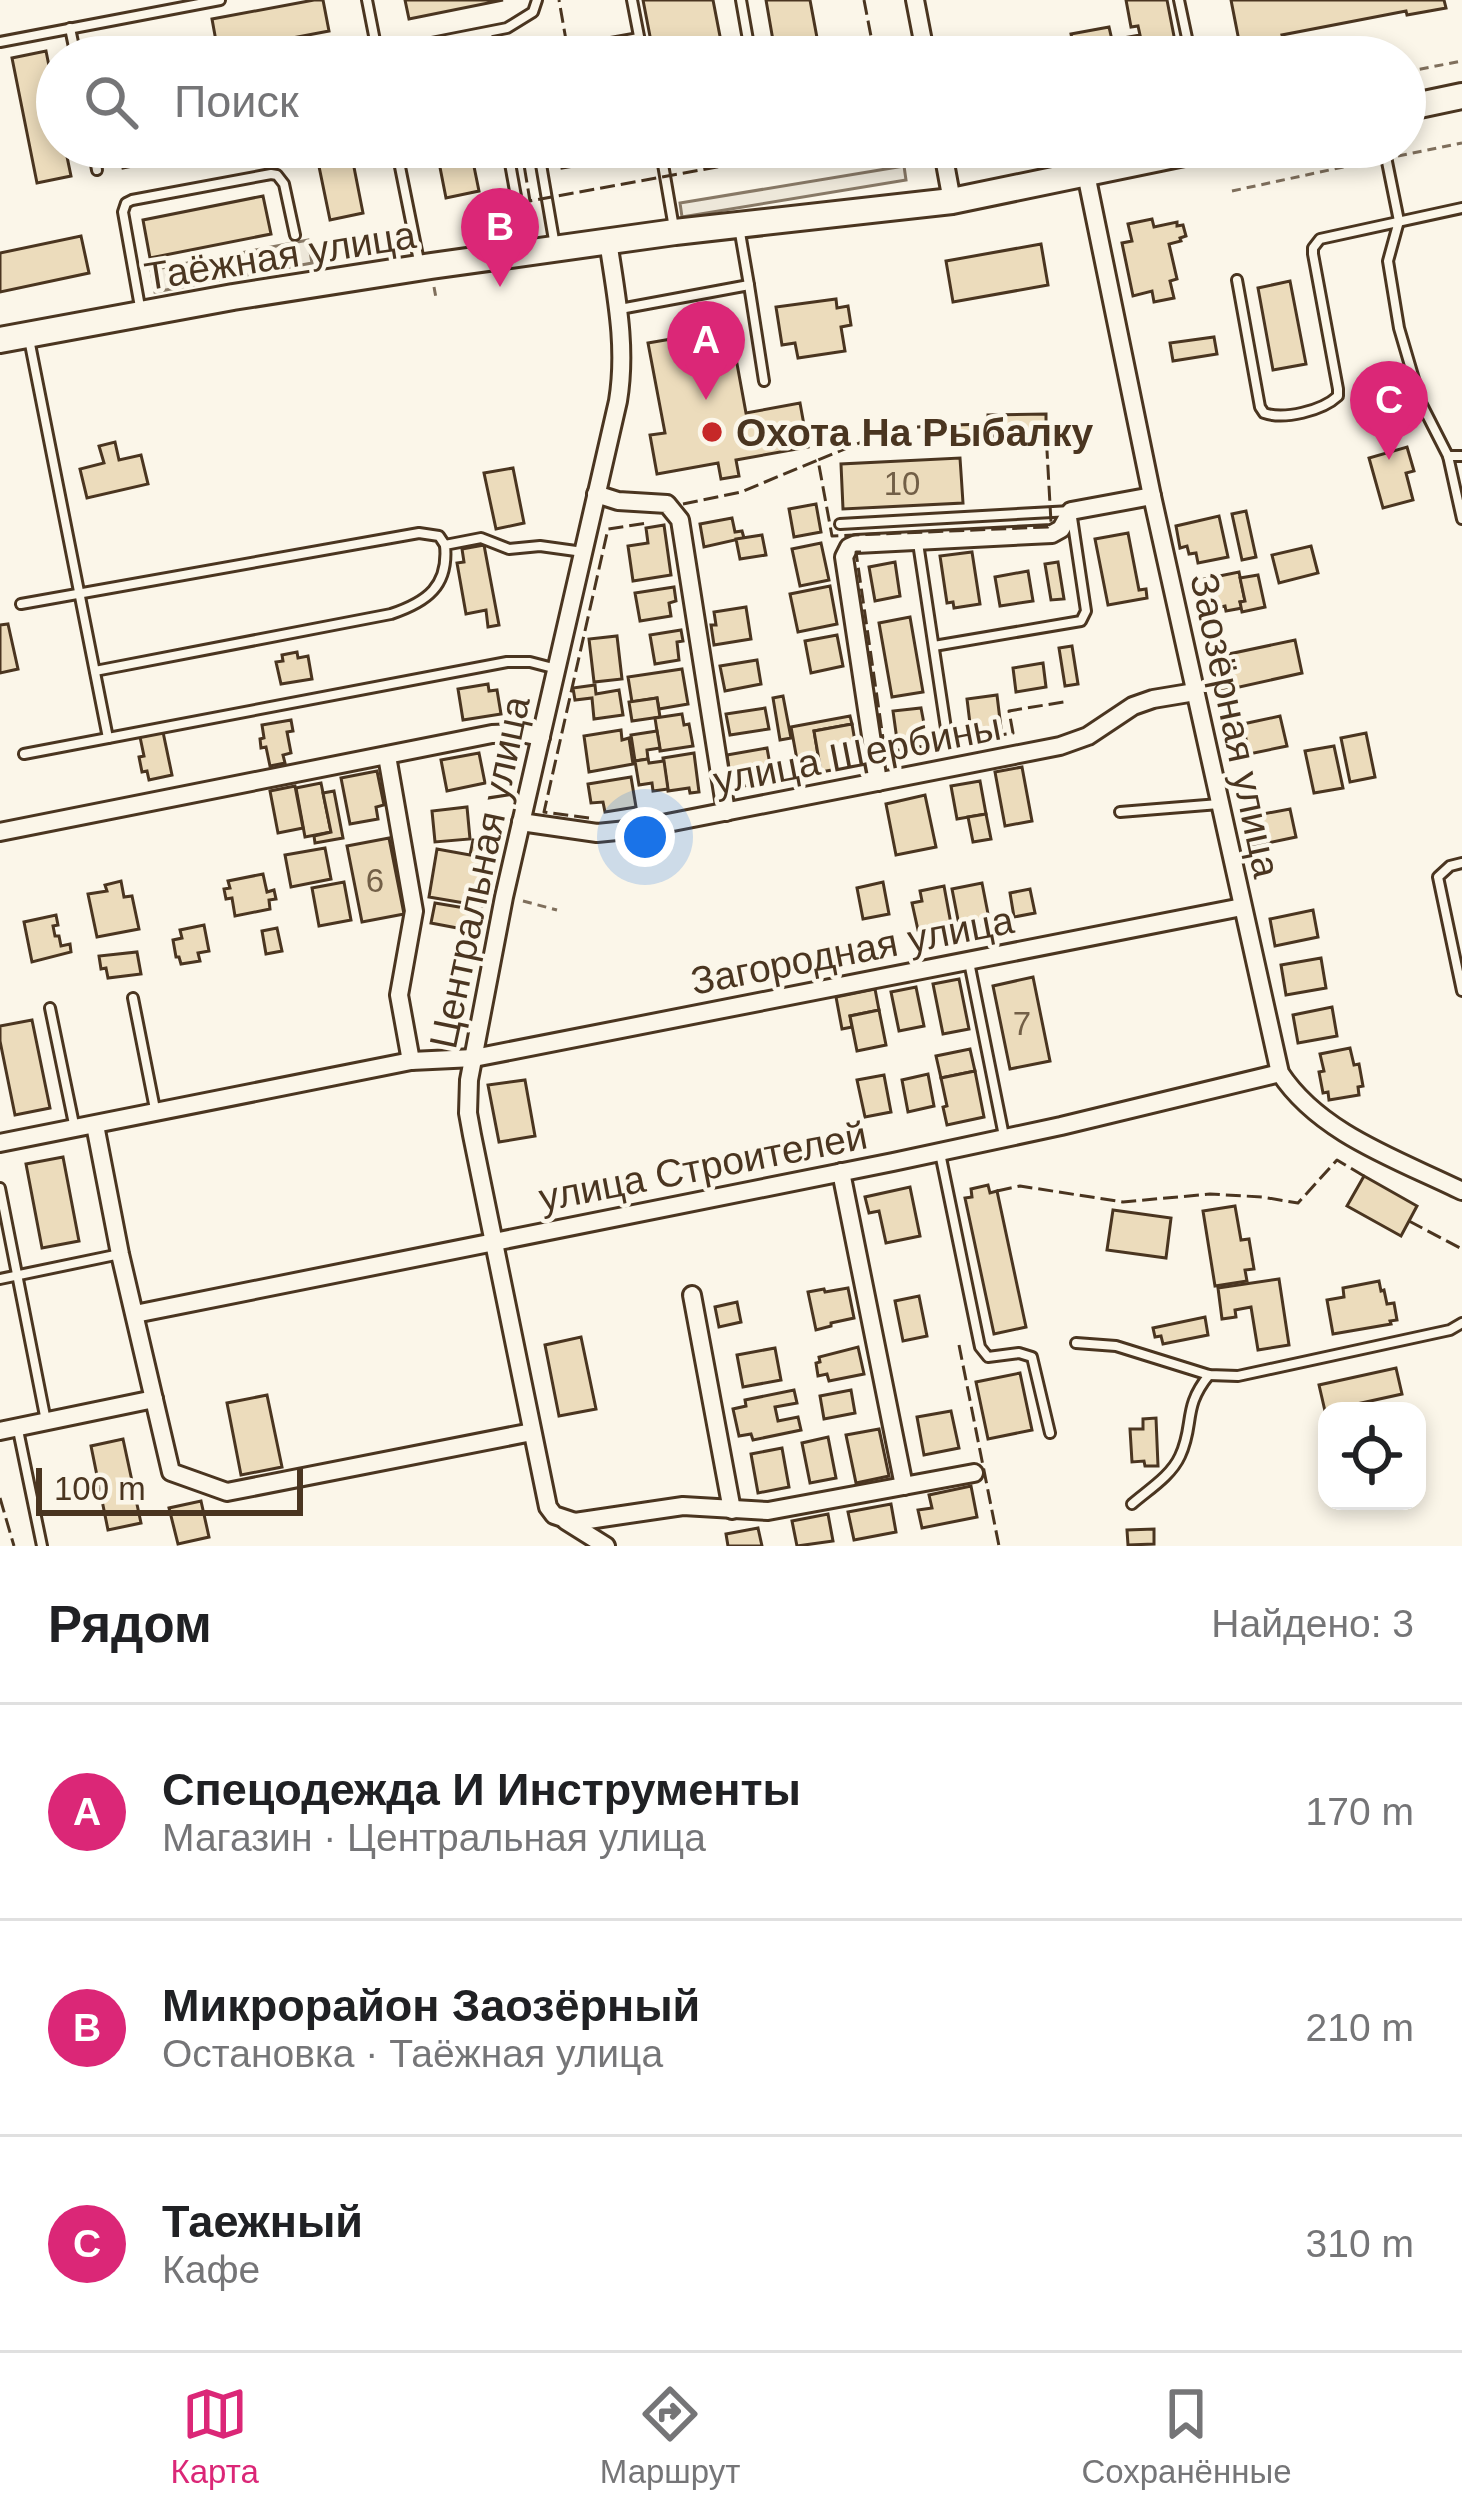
<!DOCTYPE html>
<html lang="ru">
<meta charset="utf-8">
<style>
:root{--surface:#fff;--page:#f2f2f2;--text:#202124;--muted:#757577;--line:#e0e0e0;--accent:#db2777}
body{margin:0;font-family:Helvetica,sans-serif;background:var(--page);color:var(--text)}
.controls{position:absolute;right:36px;bottom:36px;display:grid;overflow:hidden;border-radius:24px;box-shadow:0 6px 18px #0003}
.controls button{width:108px;height:108px;display:grid;place-items:center;padding:0;border:0;border-bottom:3px solid var(--line);background:var(--surface);color:var(--text);font:60px sans-serif}
.scale{position:absolute;left:36px;bottom:30px;width:267px;box-sizing:border-box;padding-left:12px;border:6px solid #4a3520;border-top:0;font-size:33px;line-height:42px;white-space:nowrap;color:#4a3520;-webkit-text-stroke:9px #fbf6e9;paint-order:stroke}
.you{position:absolute;left:645px;top:837px;width:42px;height:42px;margin:-30px;border:9px solid #fff;border-radius:50%;background:#1a73e8;box-shadow:0 0 0 18px #1a73e833}
.badge{display:grid;place-items:center;width:78px;height:78px;border-radius:50%;background:var(--accent);color:#fff;font-size:39px;font-weight:700}
.pin{position:absolute;translate:-50% -99px;filter:drop-shadow(0 3px 6px #0008)}
.pin::after{content:'';position:absolute;top:63px;width:42px;height:36px;background:inherit;clip-path:polygon(0 0,100% 0,50% 100%)}
.list{margin:0;padding:0;list-style:none}
h2{display:flex;justify-content:space-between;align-items:center;height:156px;margin:0;padding:0 48px;font-size:51px}
h2 small{font-size:39px;font-weight:400;color:var(--muted)}
.list li{display:grid;grid-template-columns:78px 1fr auto;gap:36px;align-items:center;box-sizing:border-box;height:216px;padding:0 48px;border-top:3px solid var(--line)}
.list b{display:block;font-size:45px;white-space:nowrap}
.list p{margin:0;font-size:39px;white-space:nowrap;color:var(--muted)}
.list em{font-size:39px;font-style:normal;color:var(--muted)}
.icon{flex:none;width:66px;height:66px;fill:none;stroke:currentColor;stroke-width:2;stroke-linecap:round;stroke-linejoin:round}
.map{position:relative;flex:none;width:1462px;height:1546px;overflow:hidden}
.search{position:absolute;background:var(--surface);box-shadow:0 6px 18px #0003;left:36px;right:36px;top:36px;height:132px;display:flex;align-items:center;gap:30px;box-sizing:border-box;padding:0 42px;border-radius:66px;color:var(--muted);font-size:45px}
.sheet{height:804px;background:var(--surface)}
nav{display:flex;justify-content:space-around;align-items:center;box-sizing:border-box;height:168px;border-top:3px solid var(--line);background:var(--surface);font-size:33px;color:var(--muted)}
nav a{display:grid;justify-items:center;gap:6px}
nav .on{color:var(--accent)}
.map>svg:first-child{display:block}
.parking{fill:#ede7d9;stroke:#887966;stroke-width:3}
.building{fill:#ecdcbc;stroke:#4a3520;stroke-width:3}
.lines{fill:none;stroke-linecap:round;stroke-linejoin:round}
.lane-casing{stroke:#4a3520;stroke-width:14}
.street-casing{stroke:#4a3520;stroke-width:22}
.secondary-casing{stroke:#4a3520;stroke-width:30}
.path{stroke:#7f6f5c;stroke-width:3;stroke-dasharray:9 6;stroke-linecap:butt}
.lane{stroke:#fbf6e9;stroke-width:8}
.street{stroke:#fbf6e9;stroke-width:16}
.secondary{stroke:#fbf6e9;stroke-width:24}
.fence{stroke:#4a3520;stroke-width:3;stroke-dasharray:15 6;stroke-linecap:butt}
.poi-dot{fill:#c62828;stroke:#fbf6e9;stroke-width:4.5}
.labels{text-anchor:middle;stroke-width:9;stroke-linejoin:round;paint-order:stroke}
.number-label{font-size:33px;fill:#725f47}
.street-label{font-size:39px;fill:#4a3520;stroke:#fbf6e9}
.poi-label{font-size:39px;font-weight:bold;fill:#4a3520;stroke:#fbf6e9;text-anchor:start}
</style>
<div class="map">
<svg width="1462" height="1546" viewBox="0 0 1462 1546">
<rect width="100%" height="100%" fill="#fbf6e9"/>
<!-- parking -->
<g class="parking">
<path d="M904,166L906,180L682,217L680,203Z"/>
<path d="M308,240L312,263L155,292L151,270Z"/>
</g>
<!-- building -->
<g class="building">
<path d="M314,0H323L329,31L218,52L212,19Z"/>
<path d="M405,0H503L409,19Z"/>
<path d="M643,0H713L724,57H654Z"/>
<path d="M766,0H810L818,43L829,41L831,55L841,53V57H766L765,54L775,52Z"/>
<path d="M1126,0H1167L1178,57H1062L1075,54L1071,34L1109,27L1112,40L1140,35L1138,26L1131,27Z"/>
<path d="M1231,0H1444L1446,8L1407,15L1406,11L1282,35L1283,38L1240,46Z"/>
<path d="M133,38L136,57H101L99,45Z"/>
<path d="M46,51L57,106V147H65L71,176L37,183L12,58Z"/>
<path d="M119,147H154L157,161L123,168Z"/>
<path d="M315,147H350L363,213L330,220Z"/>
<path d="M436,147H470L479,191L446,198Z"/>
<path d="M558,147H649L650,153L562,168Z"/>
<path d="M263,196L271,234L150,258L143,220Z"/>
<path d="M1152,219L1154,227L1177,222V226L1183,225L1186,236L1180,238L1181,241L1169,244L1177,279L1170,281L1174,298L1154,302L1152,291L1133,296L1122,243L1132,241L1128,224Z"/>
<path d="M81,236L89,273L0,292V253Z"/>
<path d="M1041,244L1048,285L953,302L946,261Z"/>
<path d="M1290,281L1306,364L1273,370L1258,288Z"/>
<path d="M836,299L837,308L848,306L851,325L841,327L845,351L798,358L795,343L782,345L776,307Z"/>
<path d="M729,320L746,413L800,403L808,447L736,460L739,476L721,479L718,463L657,474L650,435L665,433L648,343L677,338L676,330Z"/>
<path d="M1214,337L1217,354L1173,361L1170,343Z"/>
<path d="M1046,414V433L993,435V444L953,445V425L988,424V415Z"/>
<path d="M115,442L119,460L141,455L148,484L87,498L80,469L104,463L99,446Z"/>
<path d="M1407,447L1414,471L1406,473L1413,500L1383,508L1369,458Z"/>
<path d="M960,458L963,503L843,509L841,464Z"/>
<path d="M513,468L524,523L496,529L484,473Z"/>
<path d="M816,504L821,532L794,537L789,509Z"/>
<path d="M1246,511L1256,557L1242,560L1232,514Z"/>
<path d="M1219,516L1228,557L1198,563L1196,553L1189,554L1187,546L1180,548L1176,526Z"/>
<path d="M732,518L735,532L742,531L744,538L704,547L700,524Z"/>
<path d="M664,525L671,575L633,581L628,546L648,543L646,528Z"/>
<path d="M1128,533L1139,590L1146,589L1147,598L1108,605L1095,539Z"/>
<path d="M762,535L766,555L740,559L736,539Z"/>
<path d="M821,543L829,580L800,586L792,549Z"/>
<path d="M484,545L499,625L488,627L486,610L466,614L457,563L464,562L462,549Z"/>
<path d="M1311,546L1318,573L1279,583L1272,555Z"/>
<path d="M972,552L980,604L954,608L953,602L947,603L940,556Z"/>
<path d="M895,562L900,596L875,601L869,567Z"/>
<path d="M1058,562L1064,599L1051,600L1045,564Z"/>
<path d="M1028,571L1033,601L1000,606L995,577Z"/>
<path d="M1239,572L1245,601L1240,602L1242,608L1226,611L1225,606L1202,611L1195,581Z"/>
<path d="M1258,575L1265,607L1242,612L1240,602L1245,601L1240,578Z"/>
<path d="M830,586L837,624L798,632L790,594Z"/>
<path d="M674,587L676,601L669,603L671,616L640,621L635,593Z"/>
<path d="M746,607L751,639L714,645L711,625H716L714,612Z"/>
<path d="M910,617L923,692L892,697L879,623Z"/>
<path d="M8,624L18,669L0,673V625Z"/>
<path d="M681,630L683,641L677,642L679,660L655,664L650,635Z"/>
<path d="M837,635L843,666L811,673L805,641Z"/>
<path d="M617,636L622,679L594,682L589,639Z"/>
<path d="M1295,640L1302,673L1217,692L1210,658Z"/>
<path d="M1072,646L1078,684L1065,686L1059,648Z"/>
<path d="M297,652L298,658L308,656L312,679L281,684L276,662L283,661L282,655Z"/>
<path d="M757,660L761,684L725,691L720,666Z"/>
<path d="M1043,663L1046,687L1016,692L1013,668Z"/>
<path d="M682,669L688,704L659,709L657,698L632,702L628,677Z"/>
<path d="M488,684L489,691L497,690L501,714L463,720L458,689Z"/>
<path d="M595,685L596,694L619,690L623,715L594,719L592,698L575,700L573,688Z"/>
<path d="M997,695L1001,728L971,732L967,699Z"/>
<path d="M783,696L791,738L780,740L773,698Z"/>
<path d="M657,698L660,717L632,721L629,702Z"/>
<path d="M765,708L769,729L730,735L726,714Z"/>
<path d="M921,708L926,734L897,740L893,711Z"/>
<path d="M682,714L684,725L689,724L693,746L660,751L655,718Z"/>
<path d="M850,716L852,724L814,731L821,772L800,776L791,727Z"/>
<path d="M1280,716L1287,746L1249,754L1243,724Z"/>
<path d="M291,720L293,731L287,732L291,753L283,755L285,763L270,766L266,747L261,748L260,739L264,738L262,725Z"/>
<path d="M852,724L859,765L821,772L814,731Z"/>
<path d="M621,730L622,740L629,738L633,764L589,772L584,736Z"/>
<path d="M657,731L660,748L647,750L648,759L635,761L631,735Z"/>
<path d="M163,732L172,775L149,780L147,771L142,772L139,757L144,756L140,737Z"/>
<path d="M1366,733L1375,777L1350,782L1341,738Z"/>
<path d="M1334,746L1343,788L1314,793L1305,751Z"/>
<path d="M767,748L773,781L732,788L727,755Z"/>
<path d="M479,753L485,783L447,791L441,760Z"/>
<path d="M694,753L699,792L690,793L689,788L668,791L663,758Z"/>
<path d="M648,759L649,763L664,761L668,789L653,791L652,783L639,785L635,761Z"/>
<path d="M1022,767L1032,821L1005,826L995,772Z"/>
<path d="M377,771L384,805L376,807L378,819L350,824L341,778Z"/>
<path d="M631,777L636,807L605,812L603,802L591,803L588,784Z"/>
<path d="M980,781L986,814L957,819L951,786Z"/>
<path d="M321,783L331,832L305,837L296,788Z"/>
<path d="M295,786L303,828L278,833L270,791Z"/>
<path d="M334,791L343,838L315,843L314,836L331,832L323,793Z"/>
<path d="M925,795L936,847L896,855L886,804Z"/>
<path d="M467,807L470,839L435,842L432,811Z"/>
<path d="M1290,809L1296,837L1253,846L1247,817Z"/>
<path d="M986,814L991,839L973,842L968,817Z"/>
<path d="M389,838L404,914L362,922L347,846Z"/>
<path d="M473,840L493,844L482,906L429,897L437,849L470,855Z"/>
<path d="M325,848L331,879L291,887L285,855Z"/>
<path d="M263,874L267,892L274,890L276,899L269,900L270,909L235,916L232,898L226,899L224,889L230,888L228,881Z"/>
<path d="M121,881L124,897L132,896L139,929L97,937L88,894L107,891L105,885Z"/>
<path d="M344,882L351,920L319,926L312,888Z"/>
<path d="M883,882L889,914L863,919L857,888Z"/>
<path d="M982,883L990,924L960,930L952,889Z"/>
<path d="M944,886L951,924L918,930L912,903L922,901L920,891Z"/>
<path d="M1030,889L1035,913L1014,917L1010,893Z"/>
<path d="M435,903L477,910L473,931L431,923Z"/>
<path d="M1313,910L1318,937L1275,946L1270,919Z"/>
<path d="M56,915L58,925L53,926L55,936H59L61,946L70,944L71,952L32,962L24,922Z"/>
<path d="M204,925L209,951L198,953L200,961L181,964L179,957H176L173,940L182,938L180,930Z"/>
<path d="M277,928L282,951L266,954L262,931Z"/>
<path d="M137,952L141,974L108,978L106,968L101,969L99,956Z"/>
<path d="M1321,958L1326,988L1286,995L1281,965Z"/>
<path d="M1033,977L1050,1061L1010,1069L993,986Z"/>
<path d="M959,979L969,1029L943,1034L933,984Z"/>
<path d="M916,987L924,1026L899,1031L891,992Z"/>
<path d="M875,989L879,1010L850,1016L852,1027L842,1029L836,997Z"/>
<path d="M1332,1007L1337,1036L1298,1043L1293,1015Z"/>
<path d="M879,1010L886,1045L857,1051L850,1016Z"/>
<path d="M32,1020L50,1108L15,1115L0,1041V1026Z"/>
<path d="M1350,1048L1354,1065L1359,1064L1363,1086L1358,1087L1359,1095L1329,1100L1328,1092L1323,1093L1319,1072L1324,1071L1320,1054Z"/>
<path d="M970,1049L975,1071L941,1078L936,1056Z"/>
<path d="M975,1071L984,1117L947,1125L943,1107L947,1106L941,1078Z"/>
<path d="M928,1074L934,1106L908,1112L902,1080Z"/>
<path d="M884,1075L891,1112L865,1117L857,1080Z"/>
<path d="M525,1080L535,1136L499,1142L488,1085Z"/>
<path d="M63,1157L79,1241L42,1248L26,1164Z"/>
<path d="M1364,1176L1417,1206L1401,1236L1347,1206Z"/>
<path d="M988,1185L990,1193L997,1191L1026,1327L994,1334L965,1198L972,1197L971,1189Z"/>
<path d="M910,1187L920,1236L886,1243L879,1211L869,1213L865,1197Z"/>
<path d="M1235,1206L1241,1240L1249,1239L1254,1269L1245,1270L1247,1281L1215,1286L1203,1211Z"/>
<path d="M1113,1210L1171,1218L1166,1258L1107,1250Z"/>
<path d="M1279,1279L1289,1345L1258,1350L1251,1307L1235,1310L1236,1317L1222,1319L1218,1288Z"/>
<path d="M1379,1281L1381,1291L1384,1290L1387,1304L1394,1303L1397,1320L1390,1321L1391,1324L1333,1334L1327,1300L1344,1297L1343,1288Z"/>
<path d="M848,1288L854,1318L831,1323V1326L816,1330L808,1292L824,1289L825,1292Z"/>
<path d="M919,1296L927,1336L903,1341L895,1301Z"/>
<path d="M737,1302L741,1322L719,1327L715,1307Z"/>
<path d="M1205,1317L1208,1335L1163,1344L1161,1336L1155,1337L1153,1328Z"/>
<path d="M581,1337L596,1409L559,1416L545,1345Z"/>
<path d="M858,1347L864,1374L829,1381L827,1374L818,1376L816,1363L820,1362L819,1357Z"/>
<path d="M775,1348L781,1380L743,1387L737,1355Z"/>
<path d="M1396,1368L1402,1394L1325,1411L1319,1385Z"/>
<path d="M1020,1373L1032,1430L988,1439L976,1382Z"/>
<path d="M794,1390L797,1403L775,1407L778,1421L798,1417L801,1430L753,1440L751,1434L739,1436L733,1409L746,1406L745,1400Z"/>
<path d="M851,1390L855,1413L824,1419L820,1396Z"/>
<path d="M267,1395L282,1467L241,1475L227,1403Z"/>
<path d="M951,1411L959,1448L924,1455L917,1417Z"/>
<path d="M1156,1418L1158,1466H1145L1144,1461L1132,1462L1130,1429H1143V1419Z"/>
<path d="M879,1429L889,1476L856,1483L846,1435Z"/>
<path d="M828,1437L836,1478L810,1483L802,1443Z"/>
<path d="M123,1439L141,1523L108,1530L91,1446Z"/>
<path d="M782,1448L789,1487L758,1493L751,1454Z"/>
<path d="M971,1486L977,1517L922,1528L918,1510L932,1508L929,1495Z"/>
<path d="M201,1501L209,1537L178,1544L169,1508Z"/>
<path d="M891,1504L896,1532L854,1540L848,1512Z"/>
<path d="M828,1514L833,1541L797,1546L792,1521Z"/>
<path d="M758,1528L762,1546H728L726,1534Z"/>
<path d="M1154,1529V1544L1128,1545L1127,1530Z"/>
</g>
<g class="lines">
<defs>
<g id="lane">
<path d="M367,0L378,56"/>
<path d="M632,0L643,57"/>
<path d="M741,0L751,57"/>
<path d="M1179,0L1191,57"/>
<path d="M70,28L76,57"/>
<path d="M487,34L491,57"/>
<path d="M0,42L220,0"/>
<path d="M360,57L507,28L533,12L537,0"/>
<path d="M533,57L639,38"/>
<path d="M93,147L97,170"/>
<path d="M396,147L420,266"/>
<path d="M507,147L525,246"/>
<path d="M538,147L555,246"/>
<path d="M660,147L674,228"/>
<path d="M1384,147L1399,221L1388,261L1399,328L1421,403L1448,456L1462,519"/>
<path d="M739,227L749,285"/>
<path d="M1237,280L1260,407L1264,413C1284,420 1322,411 1338,396V389L1313,254V248L1320,239L1462,208"/>
<path d="M140,307L123,212L126,203L132,200L271,174L277,175L284,184L295,235"/>
<path d="M620,309L749,285L764,381"/>
<path d="M29,339L108,738"/>
<path d="M1448,456H1462"/>
<path d="M840,524L1071,511L1086,611L1081,621L934,646"/>
<path d="M918,543L947,735"/>
<path d="M21,604L419,533L439,536L445,545"/>
<path d="M95,671L391,614C427,602 449,586 445,545L481,538L509,549L540,546L583,552"/>
<path d="M24,754L507,662H530L553,668"/>
<path d="M1120,812L1219,804"/>
<path d="M1462,863L1450,866L1438,877L1462,991"/>
<path d="M969,962L1004,1136"/>
<path d="M133,998L155,1109"/>
<path d="M50,1008L75,1129"/>
<path d="M940,1153L980,1347L988,1357L1019,1353L1032,1357L1050,1433"/>
<path d="M0,1188L46,1421"/>
<path d="M0,1279L120,1254"/>
<path d="M1076,1343L1116,1346L1209,1375L1238,1376L1450,1330L1462,1323"/>
<path d="M18,1430L42,1546"/>
<path d="M1132,1504C1148,1490 1171,1476 1180,1456C1195,1424 1182,1408 1209,1375"/>
</g>
<g id="street">
<path d="M915,0L926,57"/>
<path d="M942,147L952,201"/>
<path d="M1086,174L1152,496L1280,1073C1320,1134 1399,1160 1462,1191"/>
<path d="M608,241C616,295 627,346 618,401L504,897L469,1080L468,1113L472,1135L548,1507L554,1515L575,1522L683,1506L768,1511L974,1473"/>
<path d="M596,494L618,501L667,504L680,520L726,812"/>
<path d="M387,756L414,911L399,995L411,1061"/>
<path d="M878,782L844,557L849,547L856,544L1052,534L1061,529L1071,511L1152,496"/>
<path d="M521,822L597,833L637,829L1060,746L1088,736L1133,706L1153,699L1195,692"/>
<path d="M0,832L492,734L521,733L541,737"/>
<path d="M95,1125L120,1254L171,1472L227,1492L532,1432"/>
<path d="M0,1143L411,1061L474,1058L1242,907"/>
<path d="M841,1172L904,1486"/>
<path d="M692,1295L732,1510"/>
<path d="M135,1314L893,1162L1061,1126L1280,1073"/>
<path d="M0,1431L154,1399"/>
<path d="M566,1521L606,1546"/>
</g>
<g id="secondary">
<path d="M1405,108L1462,96"/>
<path d="M0,340L233,297L431,266L675,232L952,201L1213,147"/>
</g>
</defs>
<!-- lane casing -->
<use href="#lane" class="lane-casing"/>
<!-- street casing -->
<use href="#street" class="street-casing"/>
<!-- secondary casing -->
<use href="#secondary" class="secondary-casing"/>
<!-- path -->
<g class="path">
<path d="M1405,72L1462,61"/>
<path d="M1398,156L1462,143"/>
<path d="M1232,191L1371,161"/>
<path d="M434,287L436,298"/>
<path d="M523,901L557,910"/>
</g>
<!-- lane -->
<use href="#lane" class="lane"/>
<!-- street -->
<use href="#street" class="street"/>
<!-- secondary -->
<use href="#secondary" class="secondary"/>
<!-- fence -->
<g class="fence">
<path d="M864,0L875,57"/>
<path d="M506,57L505,53L566,40L559,0"/>
<path d="M521,147L530,201L827,147"/>
<path d="M953,425L896,428L818,460L832,536L1048,527L1051,522L1046,433"/>
<path d="M683,504L741,492L818,460"/>
<path d="M861,552H856L885,752L1013,733L1009,711L1069,701"/>
<path d="M589,818L544,812L608,529L648,523"/>
<path d="M997,1191L1020,1186L1123,1202L1210,1194L1262,1197L1298,1203L1337,1160L1364,1176"/>
<path d="M1409,1221L1462,1249"/>
<path d="M959,1345L999,1546"/>
<path d="M0,1498L14,1546"/>
</g>
</g>
<!-- markers -->
<circle class="poi-dot" cx="712" cy="432" r="12"/>
<g class="labels">
<!-- number labels -->
<g class="number-label">
<text x="902" y="495">10</text>
<text x="375" y="892">6</text>
<text x="1022" y="1035">7</text>
</g>
<!-- street labels -->
<g class="street-label">
<text transform="translate(280 255) rotate(-9)" y="14">Таёжная улица</text>
<text transform="translate(1236 725) rotate(78)" y="14">Заозёрная улица</text>
<text transform="translate(857 753) rotate(-11)" y="14">улица Щербины</text>
<text transform="translate(479 872) rotate(-78)" y="14">Центральная улица</text>
<text transform="translate(852 950) rotate(-11)" y="14">Загородная улица</text>
<text transform="translate(703 1166) rotate(-11)" y="14">улица Строителей</text>
</g>
<!-- poi labels -->
<g class="poi-label">
<text x="736" y="446">Охота На Рыбалку</text>
</g>
</g>
</svg>
<div class="controls">
<button><svg class="icon" aria-label="locate" viewBox="0 0 24 24"><circle cx="12" cy="12" r="6"/><path d="M12 2v4M12 18v4M2 12h4M18 12h4"/></svg></button>
</div>
<div class="scale">100 m</div>
<div class="you"></div>
<div class="pin badge" style="left:706px;top:400px">A</div>
<div class="pin badge" style="left:500px;top:287px">B</div>
<div class="pin badge" style="left:1389px;top:460px">C</div>
<div class="search"><svg class="icon" aria-label="search" viewBox="0 0 24 24"><circle cx="10" cy="10" r="6"/><path d="M15 15l6 6"/></svg>Поиск</div>
</div>
<section class="sheet">
<h2>Рядом<small>Найдено: 3</small></h2>
<ul class="list">
<li><span class="badge">A</span><div><b>Спецодежда И Инструменты</b><p>Магазин · Центральная улица</p></div><em>170 m</em></li>
<li><span class="badge">B</span><div><b>Микрорайон Заозёрный</b><p>Остановка · Таёжная улица</p></div><em>210 m</em></li>
<li><span class="badge">C</span><div><b>Таежный</b><p>Кафе</p></div><em>310 m</em></li>
</ul>
</section>
<nav>
<a class="on"><svg class="icon" aria-label="map" viewBox="0 0 24 24"><path d="M3 6l6-2 6 2 6-2v14l-6 2-6-2-6 2zM9 4v14M15 6v14"/></svg>Карта</a>
<a><svg class="icon" aria-label="directions" viewBox="0 0 24 24"><path d="M12 3l9 9-9 9-9-9zM9 14v-3h6M13 9l2 2-2 2"/></svg>Маршрут</a>
<a><svg class="icon" aria-label="saved" viewBox="0 0 24 24"><path d="M7 4h10v16l-5-4-5 4z"/></svg>Сохранённые</a>
</nav>
